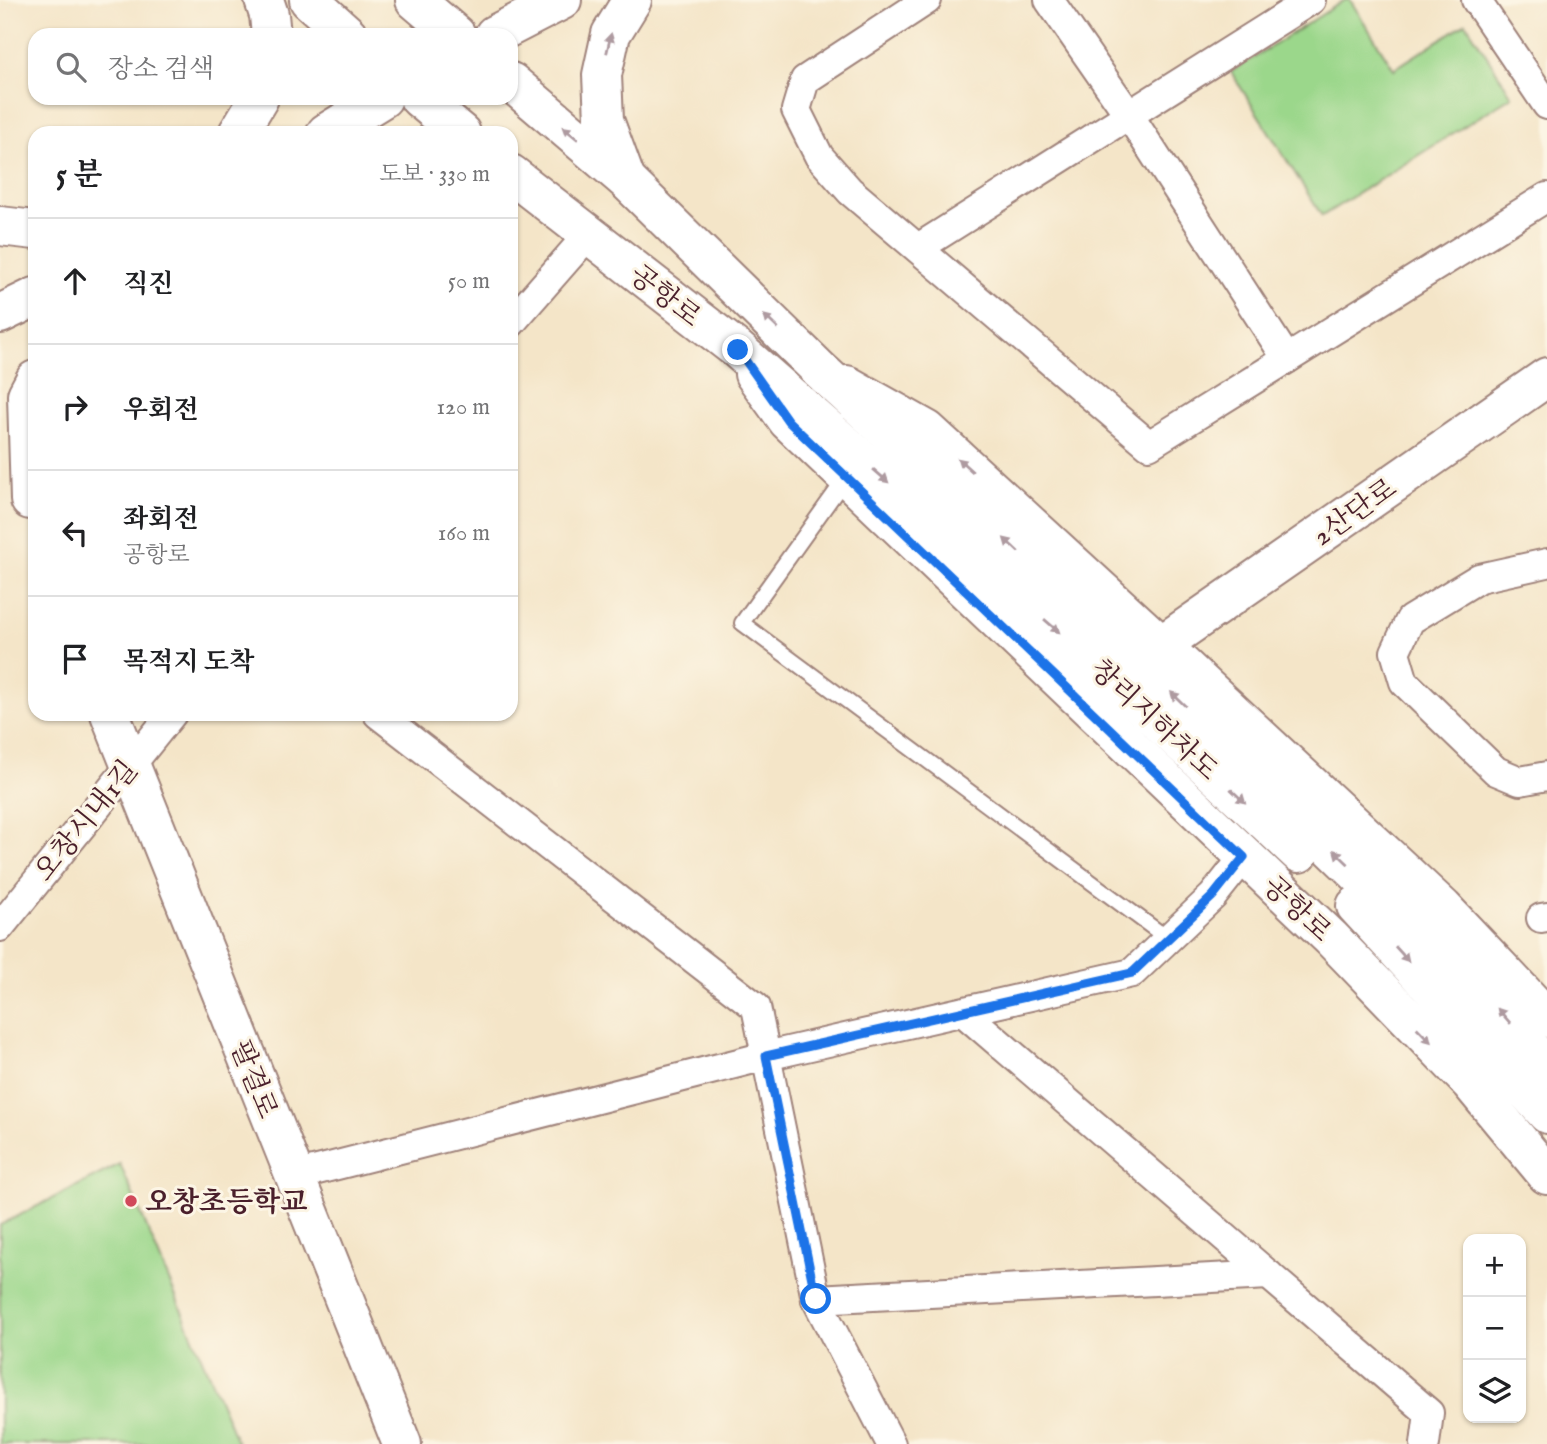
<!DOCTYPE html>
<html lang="ko">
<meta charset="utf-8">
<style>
:root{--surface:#fff;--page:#f6f6f6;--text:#202124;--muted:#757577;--line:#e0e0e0}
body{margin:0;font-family:"IM FELL English","Noto Serif KR",serif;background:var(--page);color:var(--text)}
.controls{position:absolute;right:21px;bottom:21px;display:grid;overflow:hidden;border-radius:14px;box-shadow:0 2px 5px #0004}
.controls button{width:63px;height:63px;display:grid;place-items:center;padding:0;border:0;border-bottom:2px solid var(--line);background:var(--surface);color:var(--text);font:35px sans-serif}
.stop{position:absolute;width:21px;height:21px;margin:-16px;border:5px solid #1a73e8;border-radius:50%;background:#fff}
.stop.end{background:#1a73e8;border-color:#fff;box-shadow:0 2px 7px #0008}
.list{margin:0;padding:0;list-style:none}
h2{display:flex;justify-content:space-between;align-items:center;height:91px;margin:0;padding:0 28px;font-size:30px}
h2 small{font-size:23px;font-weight:400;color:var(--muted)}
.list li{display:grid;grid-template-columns:46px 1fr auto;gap:21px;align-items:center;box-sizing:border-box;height:126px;padding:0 28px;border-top:2px solid var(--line)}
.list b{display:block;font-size:26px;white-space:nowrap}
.list p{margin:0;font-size:23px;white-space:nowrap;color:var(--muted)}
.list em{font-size:23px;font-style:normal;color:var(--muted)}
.icon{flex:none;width:38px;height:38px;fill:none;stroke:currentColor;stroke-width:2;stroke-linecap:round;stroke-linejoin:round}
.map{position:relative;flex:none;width:1547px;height:1444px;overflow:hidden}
.search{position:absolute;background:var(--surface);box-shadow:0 2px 5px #0004;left:28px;top:28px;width:490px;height:77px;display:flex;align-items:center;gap:18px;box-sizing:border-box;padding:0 24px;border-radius:21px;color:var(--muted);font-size:26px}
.panel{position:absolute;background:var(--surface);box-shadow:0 2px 5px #0004;left:28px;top:126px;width:490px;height:595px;border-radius:21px}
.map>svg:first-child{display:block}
.green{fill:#9bd78b;stroke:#727b5b;stroke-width:2}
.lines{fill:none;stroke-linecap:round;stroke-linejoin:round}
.lane-casing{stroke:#9f827a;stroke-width:18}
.street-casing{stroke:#9f827a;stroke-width:32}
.secondary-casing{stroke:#9f827a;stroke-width:42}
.primary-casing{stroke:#9f827a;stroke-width:42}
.highway-casing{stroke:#9f827a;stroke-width:42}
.lane{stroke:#fff;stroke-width:14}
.street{stroke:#fff;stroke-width:28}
.secondary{stroke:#fff;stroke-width:38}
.primary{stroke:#fff;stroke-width:38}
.highway{stroke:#fff;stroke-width:38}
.oneway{fill:#ae9aa0}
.route{stroke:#1a73e8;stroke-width:9}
.poi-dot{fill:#d1495b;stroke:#fcf5e5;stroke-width:2.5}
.labels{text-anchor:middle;stroke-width:6;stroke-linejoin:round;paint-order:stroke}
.street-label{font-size:28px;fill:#4a1f2b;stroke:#fcf5e5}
.poi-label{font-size:28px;font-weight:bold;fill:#4a1f2b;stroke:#fcf5e5;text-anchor:start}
</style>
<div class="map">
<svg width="1547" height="1444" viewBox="0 0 1547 1444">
<rect width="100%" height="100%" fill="#fcf5e5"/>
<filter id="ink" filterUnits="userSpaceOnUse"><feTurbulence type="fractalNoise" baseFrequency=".0143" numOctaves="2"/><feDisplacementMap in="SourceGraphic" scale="14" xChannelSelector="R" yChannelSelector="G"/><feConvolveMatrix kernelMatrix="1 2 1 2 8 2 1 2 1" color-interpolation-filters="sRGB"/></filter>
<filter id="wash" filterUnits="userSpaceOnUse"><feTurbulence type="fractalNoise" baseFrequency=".00686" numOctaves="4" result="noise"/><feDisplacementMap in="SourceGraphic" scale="28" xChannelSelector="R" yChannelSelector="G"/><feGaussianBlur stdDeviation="1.57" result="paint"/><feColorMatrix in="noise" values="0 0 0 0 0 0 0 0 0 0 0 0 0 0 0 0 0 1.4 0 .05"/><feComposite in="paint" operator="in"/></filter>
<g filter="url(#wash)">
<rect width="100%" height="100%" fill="#f4e5c8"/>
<!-- green -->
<g class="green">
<path d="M1345,0H1350L1394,69L1466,23L1512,96L1322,216L1231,72Z"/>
<path d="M120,1164L238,1444H0V1225Z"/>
</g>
</g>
<g filter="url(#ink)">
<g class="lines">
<defs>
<path id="lane" d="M845,479L742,623L1168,939"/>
<g id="street">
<path d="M927,0L805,80L796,110L819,156L850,191L1149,445L1547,197"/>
<path d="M1049,0L1129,115L1287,359"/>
<path d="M1476,0L1547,105"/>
<path d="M918,248L1311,0"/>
<path d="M511,323L588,235"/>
<path d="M1547,563L1479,578L1410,620L1395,652L1404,682L1496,771L1520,781L1547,776"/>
<path d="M378,714L756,1007L816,1299L891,1444"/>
<path d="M1541,918L1547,917"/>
<path d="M0,927L172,714"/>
<path d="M963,1012L1429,1413L1425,1444"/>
<path d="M294,1176L766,1056L1132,973L1213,896L1244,857"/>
<path d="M816,1299L1269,1275"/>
</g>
<g id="secondary">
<path d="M264,0L269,15L271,35"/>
<path d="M494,35L562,0"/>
<path d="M238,133L259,98"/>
<path d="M326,133L383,98"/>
<path d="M626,180L604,120L602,75L611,34L632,0"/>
<path d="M0,226L35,230"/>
<path d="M0,314L35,297"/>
<path d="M30,500L27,395L35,380"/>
<path d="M1161,645L1547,377"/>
<path d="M110,714L402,1444"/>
</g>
<g id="primary">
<path d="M754,374L788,421L1331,938L1470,1082L1547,1175"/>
<path d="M847,385L927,430L1161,645L1443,908L1547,1018"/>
</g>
<g id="highway">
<path d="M309,0L348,35"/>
<path d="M415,0L456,35"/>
<path d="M511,82L626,180L820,370L1142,665L1502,1013L1547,1069"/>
<path d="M419,98L461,133"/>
<path d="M511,174L738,350L1120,686L1299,853"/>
<path d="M1356,906L1547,1114"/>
</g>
</defs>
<!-- lane casing -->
<use href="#lane" class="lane-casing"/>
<!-- street casing -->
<use href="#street" class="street-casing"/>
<!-- secondary casing -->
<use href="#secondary" class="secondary-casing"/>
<!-- primary casing -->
<use href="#primary" class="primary-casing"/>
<!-- highway casing -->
<use href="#highway" class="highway-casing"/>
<!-- lane -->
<use href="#lane" class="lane"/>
<!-- street -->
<use href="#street" class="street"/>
<!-- secondary -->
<use href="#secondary" class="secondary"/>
<!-- primary -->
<use href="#primary" class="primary"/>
<!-- highway -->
<use href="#highway" class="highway"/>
</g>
<!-- one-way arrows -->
<defs><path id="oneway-solid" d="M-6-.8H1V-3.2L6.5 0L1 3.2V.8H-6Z" transform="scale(1.75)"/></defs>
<g class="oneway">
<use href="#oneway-solid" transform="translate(609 43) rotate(-77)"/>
<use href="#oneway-solid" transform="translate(570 133) rotate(-140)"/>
<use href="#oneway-solid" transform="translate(771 322) rotate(-136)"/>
<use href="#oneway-solid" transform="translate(965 465) rotate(-138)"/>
<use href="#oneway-solid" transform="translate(881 476) rotate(41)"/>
<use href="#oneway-solid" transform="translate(1011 545) rotate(-137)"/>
<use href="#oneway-solid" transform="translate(1052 626) rotate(41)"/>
<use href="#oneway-solid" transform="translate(1178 699) rotate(-136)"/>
<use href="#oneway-solid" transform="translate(1238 796) rotate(43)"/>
<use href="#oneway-solid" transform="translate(1341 857) rotate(-136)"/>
<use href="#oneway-solid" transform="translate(1402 954) rotate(48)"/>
<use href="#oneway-solid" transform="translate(1504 1016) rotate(-131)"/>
<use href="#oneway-solid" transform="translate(1424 1035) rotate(46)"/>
</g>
</g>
<g class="lines" filter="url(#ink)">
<!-- route -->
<path class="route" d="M738,350L788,421L1244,857L1213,896L1132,973L766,1056L816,1299"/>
</g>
<!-- markers -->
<circle class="poi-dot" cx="131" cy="1201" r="7"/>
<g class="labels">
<!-- street labels -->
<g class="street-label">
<text transform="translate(666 295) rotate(38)" y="10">공항로</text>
<text transform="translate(1354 511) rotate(-35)" y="10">2산단로</text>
<text transform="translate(1155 719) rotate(43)" y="10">창리지하차도</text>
<text transform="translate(85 820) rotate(-51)" y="10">오창시내1길</text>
<text transform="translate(1298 908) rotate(43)" y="10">공항로</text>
<text transform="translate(255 1079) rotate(68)" y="10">팔결로</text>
</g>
<!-- poi labels -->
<g class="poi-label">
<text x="145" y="1211">오창초등학교</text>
</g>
</g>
</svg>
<div class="controls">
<button>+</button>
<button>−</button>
<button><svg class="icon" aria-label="layers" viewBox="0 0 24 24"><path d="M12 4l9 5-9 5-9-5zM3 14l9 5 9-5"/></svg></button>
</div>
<div class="stop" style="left:816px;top:1299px"></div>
<div class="stop end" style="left:738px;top:350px"></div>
<div class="search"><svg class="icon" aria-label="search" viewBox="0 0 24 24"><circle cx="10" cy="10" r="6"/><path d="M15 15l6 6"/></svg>장소 검색</div>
<section class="panel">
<h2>5 분<small>도보 · 330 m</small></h2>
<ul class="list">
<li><svg class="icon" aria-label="ahead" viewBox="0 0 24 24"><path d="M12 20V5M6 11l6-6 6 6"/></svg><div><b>직진</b></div><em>50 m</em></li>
<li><svg class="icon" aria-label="right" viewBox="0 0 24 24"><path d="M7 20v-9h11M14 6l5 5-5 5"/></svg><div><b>우회전</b></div><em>120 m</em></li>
<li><svg class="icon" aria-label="left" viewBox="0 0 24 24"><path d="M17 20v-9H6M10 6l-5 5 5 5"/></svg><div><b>좌회전</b><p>공항로</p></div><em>160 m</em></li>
<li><svg class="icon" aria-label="arrive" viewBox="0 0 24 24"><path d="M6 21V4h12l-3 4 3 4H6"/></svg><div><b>목적지 도착</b></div></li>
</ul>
</section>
</div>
